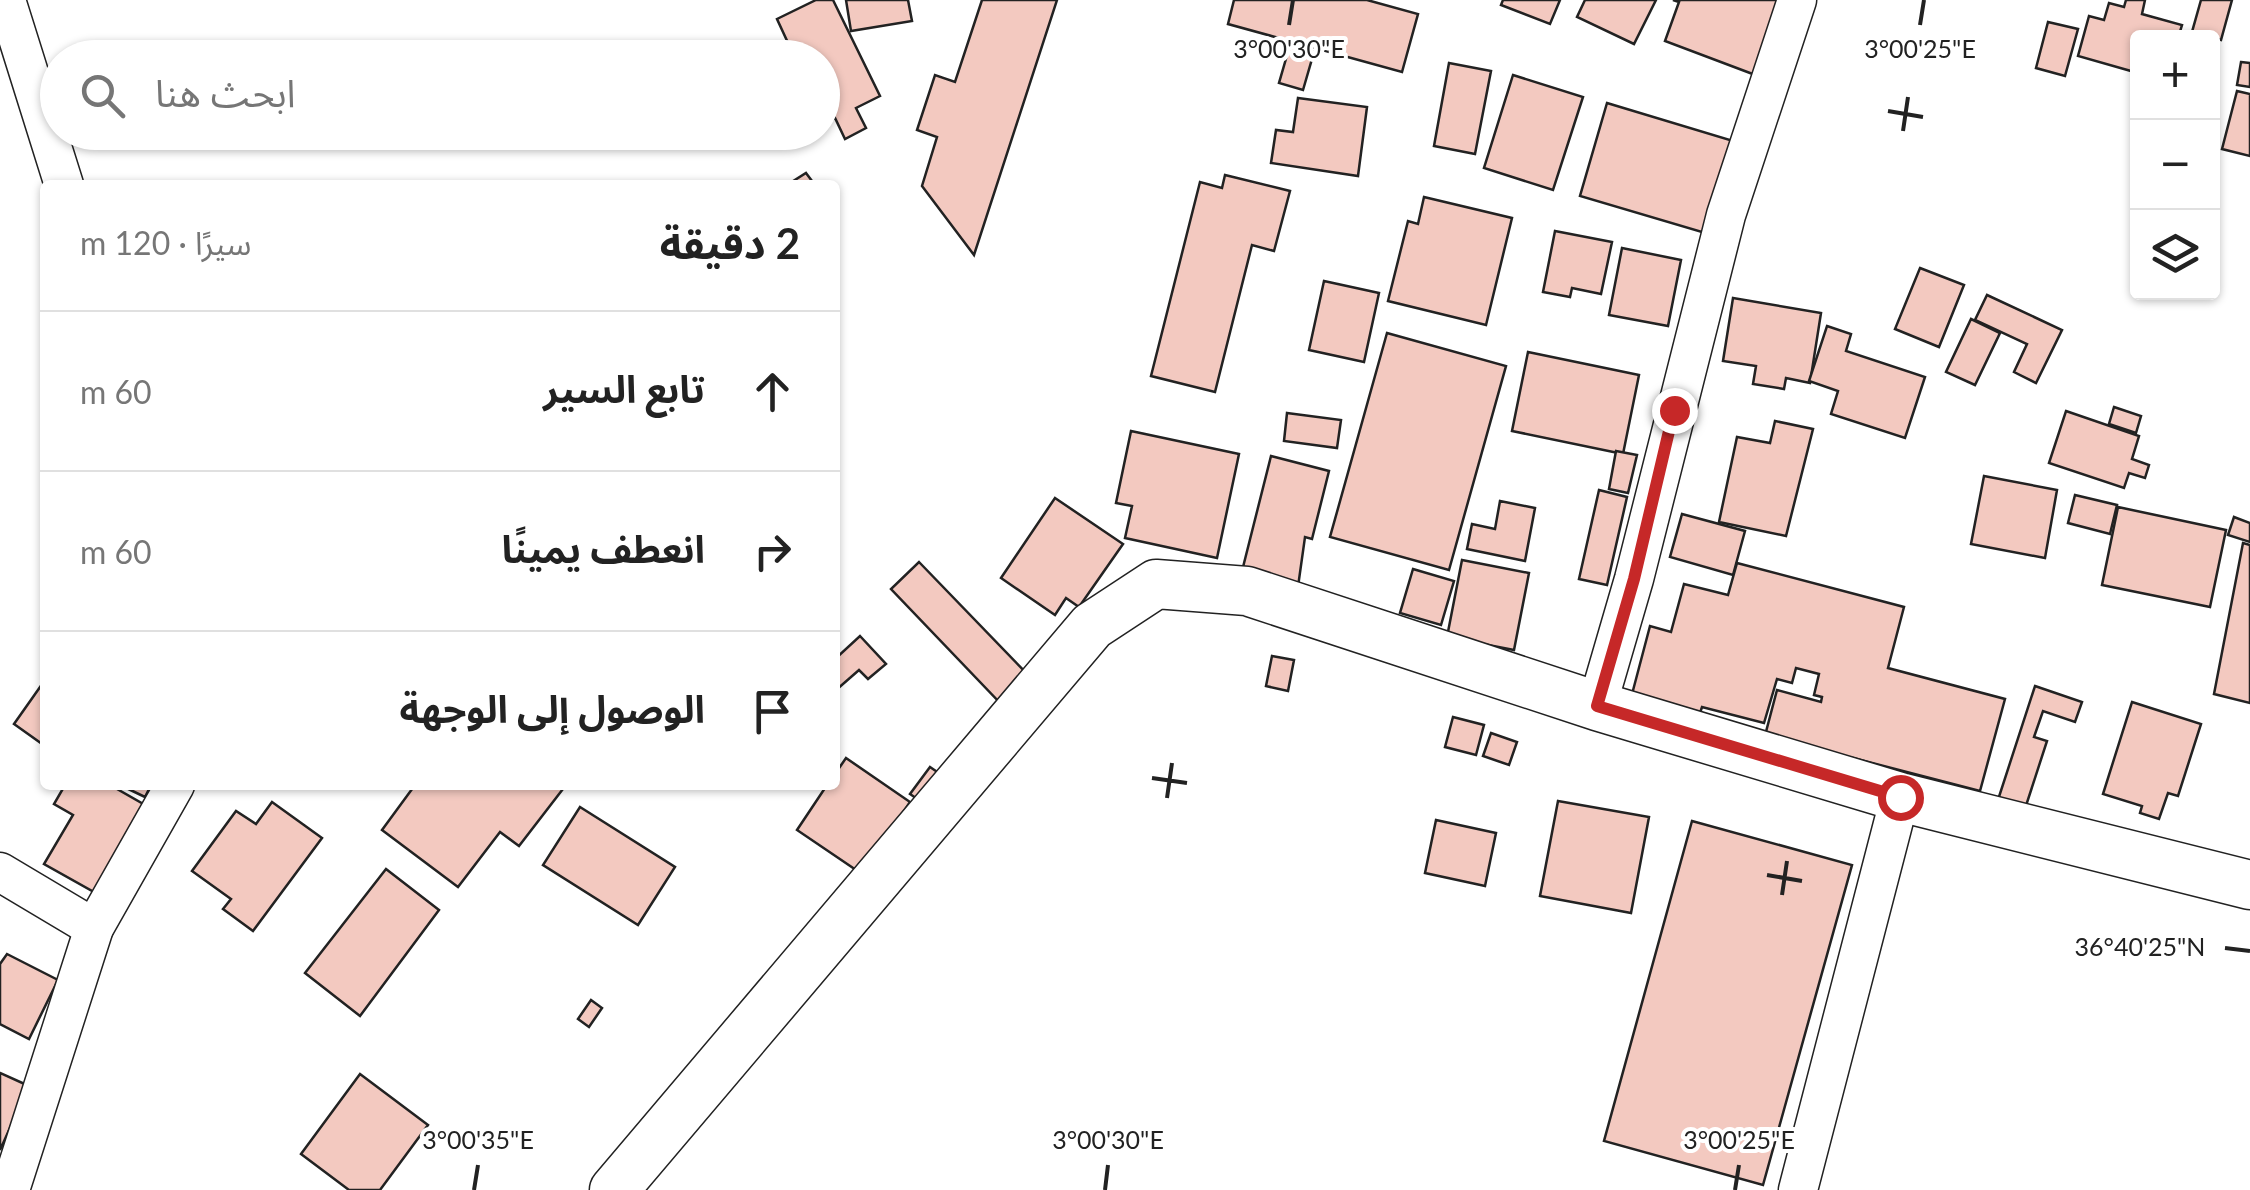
<!DOCTYPE html>
<html lang="ar">
<meta charset="utf-8">
<style>
:root{--surface:#fff;--page:#f6f6f6;--text:#222;--muted:#767676;--line:#e0e0e0}
body{margin:0;font-family:Lato,"Noto Sans Arabic",sans-serif;background:var(--page);color:var(--text);direction:rtl}
.controls{position:absolute;right:30px;top:30px;display:grid;overflow:hidden;border-radius:10px;box-shadow:0 2px 8px #0004}
.controls button{width:90px;height:90px;display:grid;place-items:center;padding:0;border:0;border-bottom:2px solid var(--line);background:var(--surface);color:var(--text);font:50px sans-serif}
.stop{position:absolute;width:30px;height:30px;margin:-22px;border:8px solid #c62828;border-radius:50%;background:#fff}
.stop.end{background:#c62828;border-color:#fff;box-shadow:0 2px 10px #0008}
.list{margin:0;padding:0;list-style:none}
h2{display:flex;justify-content:space-between;align-items:center;height:130px;margin:0;padding:0 40px;font-size:42px}
h2 small{font-size:32px;font-weight:400;color:var(--muted)}
.list li{display:grid;grid-template-columns:65px 1fr auto;gap:30px;align-items:center;box-sizing:border-box;height:160px;padding:0 40px;border-top:2px solid var(--line)}
.list b{display:block;font-size:38px;white-space:nowrap}
.list em{font-size:32px;font-style:normal;color:var(--muted)}
.icon{flex:none;width:55px;height:55px;fill:none;stroke:currentColor;stroke-width:2;stroke-linecap:round;stroke-linejoin:round}
.map{position:relative;flex:none;width:2250px;height:1190px;overflow:hidden;direction:ltr}
.search{position:absolute;background:var(--surface);box-shadow:0 2px 8px #0004;left:40px;top:40px;width:800px;height:110px;display:flex;align-items:center;gap:25px;box-sizing:border-box;padding:0 35px;border-radius:55px;color:var(--muted);font-size:38px}
.panel{position:absolute;background:var(--surface);box-shadow:0 2px 8px #0004;left:40px;top:180px;width:800px;height:610px;border-radius:10px;direction:rtl}
.map>svg:first-child{display:block}
.building{fill:#f3c9c0;stroke:#222;stroke-width:2.5}
.lines{fill:none;stroke-linecap:round;stroke-linejoin:round}
.minor-casing{stroke:#222;stroke-width:41}
.major-casing{stroke:#222;stroke-width:51}
.minor{stroke:#fff;stroke-width:38}
.major{stroke:#fff;stroke-width:48}
.route{stroke:#c62828;stroke-width:12}
.ticks{fill:none;stroke:#222;stroke-width:4}
.ticks-label{font-size:25px;text-anchor:middle;fill:#222;stroke:#fff;stroke-width:8;stroke-linejoin:round;paint-order:stroke}
</style>
<div class="map">
<svg width="2250" height="1190" viewBox="0 0 2250 1190">
<rect width="100%" height="100%" fill="#fff"/>
<!-- building -->
<g class="building">
<path d="M816,0H833L880,96L856,108L866,128L845,139L835,118L826,122L822,114V58H795L777,19Z"/>
<path d="M846,0H908L912,21L851,31Z"/>
<path d="M982,0H1057L974,255L922,186L937,137L917,130L935,75L955,82Z"/>
<path d="M1234,0H1367L1418,14L1402,72L1228,24Z"/>
<path d="M1503,0H1560L1550,24L1501,5Z"/>
<path d="M1585,0H1656L1634,44L1577,17Z"/>
<path d="M1673,0H1777L1758,76L1665,41L1679,2Z"/>
<path d="M2126,0H2145L2142,14L2182,25L2178,38H2138V73L2078,56L2089,16L2104,20L2109,3L2124,7Z"/>
<path d="M2201,0H2232L2221,40L2192,32Z"/>
<path d="M2048,22L2078,29L2065,76L2036,68Z"/>
<path d="M1290,45L1314,52L1303,90L1279,83Z"/>
<path d="M2241,62L2250,63V87L2237,85Z"/>
<path d="M1449,63L1491,71L1475,154L1434,146Z"/>
<path d="M1513,75L1583,97L1553,190L1484,168Z"/>
<path d="M2237,91L2250,94V156L2222,149Z"/>
<path d="M1298,98L1367,107L1358,176L1271,163L1276,130L1293,132Z"/>
<path d="M1607,103L1740,143L1712,235L1580,196Z"/>
<path d="M806,173L815,185H787Z"/>
<path d="M1225,175L1290,191L1274,251L1252,245L1215,392L1151,376L1200,182L1222,188Z"/>
<path d="M1424,197L1512,218L1486,325L1388,301L1408,221L1418,224Z"/>
<path d="M1555,231L1612,242L1601,294L1572,288L1570,297L1543,292Z"/>
<path d="M1622,248L1681,260L1668,326L1609,315Z"/>
<path d="M1920,268L1964,285L1939,347L1895,329Z"/>
<path d="M1324,281L1379,293L1364,362L1309,350Z"/>
<path d="M1987,295L2062,330L2036,383L2014,372L2027,344L1975,320Z"/>
<path d="M1733,298L1821,313L1810,383L1786,378L1784,389L1753,384L1756,366L1723,361Z"/>
<path d="M1971,319L2000,333L1975,385L1946,372Z"/>
<path d="M1827,326L1851,334L1846,351L1925,377L1905,438L1831,414L1838,391L1809,381Z"/>
<path d="M1387,333L1506,366L1449,570L1330,537Z"/>
<path d="M1528,352L1639,375L1623,454L1512,431Z"/>
<path d="M2114,407L2141,416L2136,433L2109,424Z"/>
<path d="M2066,411L2139,436L2132,459L2149,465L2145,478L2129,473L2124,488L2049,463Z"/>
<path d="M1287,413L1341,420L1337,448L1284,441Z"/>
<path d="M1775,421L1813,429L1786,536L1719,522L1737,437L1770,443Z"/>
<path d="M1131,431L1239,454L1217,558L1125,538L1132,506L1116,503Z"/>
<path d="M1616,451L1637,455L1628,493L1609,489Z"/>
<path d="M1271,456L1329,471L1312,539L1305,537L1296,601L1238,587Z"/>
<path d="M1984,476L2057,490L2045,558L1971,544Z"/>
<path d="M1599,490L1627,497L1607,585L1579,579Z"/>
<path d="M2075,495L2117,505L2110,534L2068,523Z"/>
<path d="M1055,498L1123,544L1079,607L1066,598L1055,615L1001,578Z"/>
<path d="M1500,501L1535,508L1525,561L1467,549L1472,524L1495,529Z"/>
<path d="M2118,507L2226,530L2210,607L2102,585Z"/>
<path d="M1682,514L1745,531L1733,575L1670,557Z"/>
<path d="M2234,517L2250,523V542L2228,535Z"/>
<path d="M2243,543L2250,545V703L2214,694Z"/>
<path d="M1462,560L1529,573L1514,650L1447,637Z"/>
<path d="M919,562L1031,678L1003,706L891,589Z"/>
<path d="M1737,563L1904,607L1888,668L2005,699L1980,791L1853,758L1762,747L1777,690L1821,702L1822,697L1814,695L1819,674L1796,668L1792,683L1777,679L1764,723L1702,707L1699,716L1631,698L1650,626L1671,632L1684,584L1728,595Z"/>
<path d="M1413,569L1454,581L1441,625L1400,613Z"/>
<path d="M860,636L886,664L868,679L859,670L835,691V659Z"/>
<path d="M1272,656L1294,660L1288,691L1266,686Z"/>
<path d="M45,680V746L14,724Z"/>
<path d="M2035,686L2082,702L2075,722L2043,711L2034,737L2047,741L2023,815L1996,806Z"/>
<path d="M2132,702L2201,724L2178,796L2168,793L2159,819L2140,813L2142,806L2103,794Z"/>
<path d="M1453,717L1484,725L1476,755L1445,747Z"/>
<path d="M1491,733L1517,742L1509,765L1483,756Z"/>
<path d="M846,758L910,802L862,874L797,830L827,785H835V774Z"/>
<path d="M930,767L949,780L929,807L910,794Z"/>
<path d="M65,785H110L145,805L94,892L44,864L73,815L54,804Z"/>
<path d="M120,785H151L145,797Z"/>
<path d="M415,785H566L519,846L500,832L458,887L382,830Z"/>
<path d="M1558,801L1649,817L1631,913L1540,896Z"/>
<path d="M272,802L322,838L253,931L223,909L231,899L192,871L236,811L256,824Z"/>
<path d="M580,807L675,867L638,925L543,865Z"/>
<path d="M1436,820L1496,833L1485,886L1425,873Z"/>
<path d="M1692,821L1852,865L1763,1185L1604,1141Z"/>
<path d="M386,869L439,910L360,1016L305,973Z"/>
<path d="M7,954L58,980L29,1039L0,1024V964Z"/>
<path d="M591,1000L602,1008L589,1027L578,1019Z"/>
<path d="M0,1073L29,1086L0,1150Z"/>
<path d="M360,1074L428,1125L380,1190H349L301,1154Z"/>
</g>
<g class="lines">
<defs>
<g id="minor">
<path d="M6,0L64,185"/>
<path d="M1597,706L1634,579L1726,215L1797,0"/>
<path d="M0,872L94,928"/>
<path d="M10,1190L94,928L175,785"/>
<path d="M1798,1190L1900,797"/>
</g>
<path id="major" d="M614,1190L1092,626L1156,584L1247,591L1597,706L1900,797L2250,885"/>
</defs>
<!-- minor casing -->
<use href="#minor" class="minor-casing"/>
<!-- major casing -->
<use href="#major" class="major-casing"/>
<!-- minor -->
<use href="#minor" class="minor"/>
<!-- major -->
<use href="#major" class="major"/>
</g>
<g class="lines">
<!-- route -->
<path class="route" d="M1674,410L1634,579L1597,706L1900,797"/>
</g>
<!-- ticks -->
<path class="ticks" d="M1289,25L1293,0M1920,25L1924,0M1888,111L1923,117M1903,131L1908,97M1152,778L1187,783M1167,798L1172,763M1767,875L1802,881M1782,895L1787,861M2225,948L2250,951M474,1190L478,1165M1105,1190L1108,1165M1735,1190L1739,1165"/>
<g class="ticks-label">
<text x="1289" y="58">3°00'30"E</text>
<text x="1920" y="58">3°00'25"E</text>
<text x="2140" y="956">36°40'25"N</text>
<text x="478" y="1149">3°00'35"E</text>
<text x="1108" y="1149">3°00'30"E</text>
<text x="1739" y="1149">3°00'25"E</text>
</g>
</svg>
<div class="controls">
<button>+</button>
<button>−</button>
<button><svg class="icon" aria-label="layers" viewBox="0 0 24 24"><path d="M12 4l9 5-9 5-9-5zM3 14l9 5 9-5"/></svg></button>
</div>
<div class="stop" style="left:1900px;top:797px"></div>
<div class="stop end" style="left:1674px;top:410px"></div>
<div class="search"><svg class="icon" aria-label="search" viewBox="0 0 24 24"><circle cx="10" cy="10" r="6"/><path d="M15 15l6 6"/></svg>ابحث هنا</div>
<section class="panel">
<h2>2 دقيقة<small>سيرًا · 120 m</small></h2>
<ul class="list">
<li><svg class="icon" aria-label="ahead" viewBox="0 0 24 24"><path d="M12 20V5M6 11l6-6 6 6"/></svg><div><b>تابع السير</b></div><em>60 m</em></li>
<li><svg class="icon" aria-label="right" viewBox="0 0 24 24"><path d="M7 20v-9h11M14 6l5 5-5 5"/></svg><div><b>انعطف يمينًا</b></div><em>60 m</em></li>
<li><svg class="icon" aria-label="arrive" viewBox="0 0 24 24"><path d="M6 21V4h12l-3 4 3 4H6"/></svg><div><b>الوصول إلى الوجهة</b></div></li>
</ul>
</section>
</div>
